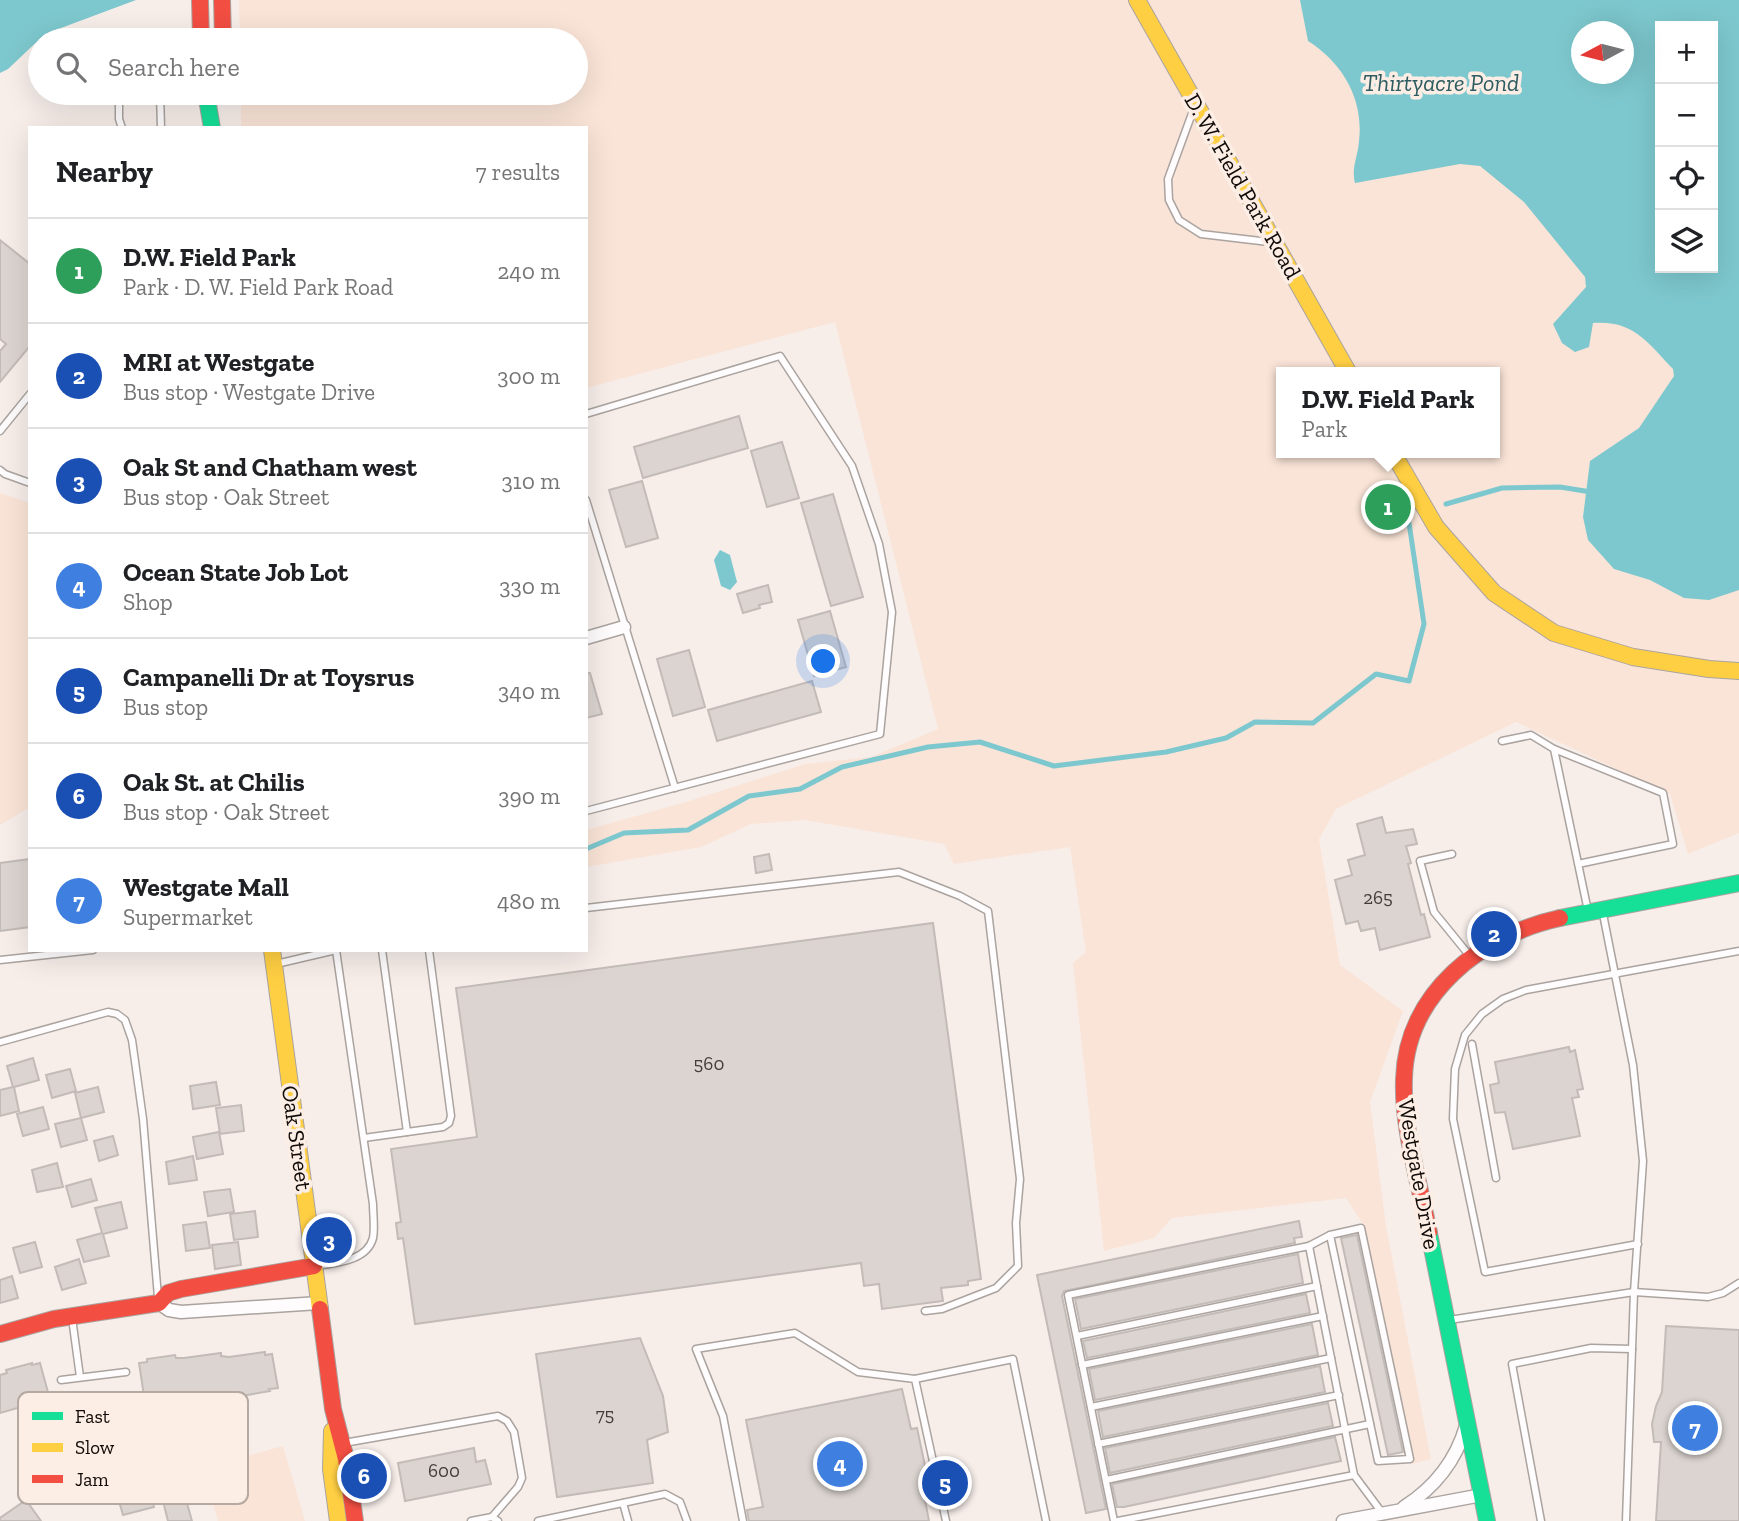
<!DOCTYPE html>
<meta charset="utf-8">
<style>
:root{--surface:#fff;--page:#f6f6f6;--text:#202124;--muted:#757577;--line:#e0e0e0;--accent:#0b8043}
body{margin:0;font-family:"Zilla Slab",serif;background:var(--page);color:var(--text)}
.controls{position:absolute;right:21px;top:21px;display:grid;overflow:hidden;border-radius:0px;box-shadow:0 7px 28px #0002}
.controls button{width:63px;height:63px;display:grid;place-items:center;padding:0;border:0;border-bottom:2px solid var(--line);background:var(--surface);color:var(--text);font:35px sans-serif}
.compass{position:absolute;left:1571px;top:21px;width:63px;height:63px;border-radius:50%;background:var(--surface);box-shadow:0 7px 28px #0002;rotate:263deg}
.you{position:absolute;left:824px;top:662px;width:24px;height:24px;margin:-18px;border:5px solid #fff;border-radius:50%;background:#1a73e8;box-shadow:0 0 0 10px #1a73e833}
.badge{display:grid;place-items:center;width:46px;height:46px;border-radius:50%;background:var(--accent);color:#fff;font-size:23px;font-weight:700}
.pin{position:absolute;translate:-50% -50%;border:4px solid #fff;box-shadow:0 2px 7px #0006}
.popup{position:absolute;left:1276px;top:367px;width:224px;height:91px;box-sizing:border-box;display:grid;place-content:center;border-radius:0px;background:var(--surface);filter:drop-shadow(0 2px 5px #0005);font-size:23px;white-space:nowrap;color:var(--muted)}
.popup b{font-size:26px;color:var(--text)}
.popup::after{content:'';position:absolute;left:50%;top:100%;margin-left:-14px;border:14px solid transparent;border-top-color:var(--surface)}
.list{margin:0;padding:0;list-style:none}
h2{display:flex;justify-content:space-between;align-items:center;height:91px;margin:0;padding:0 28px;font-size:30px}
h2 small{font-size:23px;font-weight:400;color:var(--muted)}
.list li{display:grid;grid-template-columns:46px 1fr auto;gap:21px;align-items:center;box-sizing:border-box;height:105px;padding:0 28px;border-top:2px solid var(--line)}
.list b{display:block;font-size:26px;white-space:nowrap}
.list p{margin:0;font-size:23px;white-space:nowrap;color:var(--muted)}
.list em{font-size:23px;font-style:normal;color:var(--muted)}
.icon{flex:none;width:38px;height:38px;fill:none;stroke:currentColor;stroke-width:2;stroke-linecap:round;stroke-linejoin:round}
.map{position:relative;flex:none;width:1739px;height:1521px;overflow:hidden}
.search{position:absolute;background:var(--surface);box-shadow:0 7px 28px #0002;left:28px;top:28px;width:560px;height:77px;display:flex;align-items:center;gap:18px;box-sizing:border-box;padding:0 24px;border-radius:38px;color:var(--muted);font-size:26px}
.panel{position:absolute;background:var(--surface);box-shadow:0 7px 28px #0002;left:28px;top:126px;width:560px;height:826px;border-radius:0px}
.map>svg:first-child{display:block}
.green{fill:#fae4d7;fill-rule:evenodd}
.water{fill:#7dc8ce;fill-rule:evenodd}
.lines{fill:none;stroke-linecap:round;stroke-linejoin:round}
.stream{stroke:#7dc8ce;stroke-width:5}
.building{fill:#dbd4d0;stroke:#c3bbb8;stroke-width:2}
.lane-casing{stroke:#aaa39f;stroke-width:9}
.street-casing{stroke:#aaa39f;stroke-width:15}
.fast-casing{stroke:#aaa39f;stroke-width:18}
.slow-casing{stroke:#aaa39f;stroke-width:18}
.jam-casing{stroke:#aaa39f;stroke-width:18}
.lane{stroke:#fefcfc;stroke-width:6}
.street{stroke:#fefcfc;stroke-width:12}
.fast{stroke:#16e098;stroke-width:16}
.slow{stroke:#ffcf43;stroke-width:16}
.jam{stroke:#f24e42;stroke-width:16}
.labels{text-anchor:middle;stroke-width:7;stroke-linejoin:round;paint-order:stroke}
.number-label{font-size:19px;fill:#433c39}
.street-label{font-size:23px;fill:#100a07;stroke:#fcede5}
.water-label{font-size:24px;font-style:italic;fill:#2d5c61;stroke:#fcede5}
.key{fill:#fcede5;stroke:#b5a9a2;stroke-width:2}
.key-label{font-size:19px;fill:#100a07}
</style>
<div class="map">
<svg width="1739" height="1521" viewBox="0 0 1739 1521">
<rect width="100%" height="100%" fill="#f7eeea"/>
<!-- green -->
<g class="green">
<path d="M239,0H1739V833L1688,854L1670,794L1516,722L1336,809L1319,839L1340,965L1403,1011L1370,1102L1386,1226L1431,1459L1412,1464L1364,1226L1346,1198L1172,1218L1154,1238L1104,1251L1073,963L1086,952L1070,847L954,864L944,844L805,820L751,824L701,847L586,867V830L686,802L805,764L871,757L938,729L835,322L586,388V128H241V93H576V40H240ZM1660,26H1713V268H1660ZM1582,32H1624V74H1582ZM1281,372H1495V453H1281Z"/>
<path d="M0,493L30,503V807L0,825Z"/>
<path d="M283,1446L305,1521H218L203,1468Z"/>
</g>
<!-- water -->
<g class="water">
<path d="M0,0H136L45,34L8,69L0,73Z"/>
<path d="M1300,0H1739V590L1709,600L1684,598L1650,580L1614,569L1588,540L1583,517L1590,461L1639,428L1674,376L1673,369C1647,342 1634,320 1593,323L1589,347L1575,352L1562,343L1553,324L1586,287L1585,277L1524,202L1480,166L1460,164L1355,183C1351,167 1358,157 1359,141C1364,100 1343,63 1308,41ZM1713,26V268H1660V26ZM1582,32H1624V74H1582Z"/>
<path d="M720,550L730,555L737,582L730,590L721,586L714,560Z"/>
</g>
<g class="lines">
<!-- stream -->
<g class="stream">
<path d="M1446,504L1502,488L1560,487L1591,492"/>
<path d="M586,849L624,833L688,830L749,796L800,789L842,767L928,747L980,742L1054,766L1166,752L1226,738L1255,722L1313,723L1376,674L1409,681L1424,624L1409,523"/>
</g>
</g>
<!-- building -->
<g class="building">
<path d="M0,240L30,264V346L0,382V351L6,344L0,339Z"/>
<path d="M739,416L748,448L643,478L634,447Z"/>
<path d="M782,442L799,498L767,507L751,451Z"/>
<path d="M642,481L658,538L626,547L609,490Z"/>
<path d="M833,494L863,597L831,606L801,503Z"/>
<path d="M768,585L772,602L759,605L760,608L743,613L737,594Z"/>
<path d="M830,611L846,667L814,676L798,620Z"/>
<path d="M689,650L705,707L673,716L657,659Z"/>
<path d="M586,673H590L602,714L586,718Z"/>
<path d="M812,681L821,712L717,741L708,710Z"/>
<path d="M1382,817L1386,833L1413,829L1417,844L1406,846L1411,863L1408,864L1421,915L1424,914L1430,937L1380,950L1375,928L1361,931L1358,921L1346,924L1335,880L1352,875L1348,860L1365,855L1357,824Z"/>
<path d="M769,854L772,870L756,873L754,857Z"/>
<path d="M30,859V927L0,931V863Z"/>
<path d="M933,923L981,1279L968,1281V1285L941,1288L943,1301L882,1309L879,1284L864,1286L861,1263L415,1324L403,1238L398,1239L396,1223L401,1222L391,1149L477,1137L456,988Z"/>
<path d="M1569,1047L1570,1052L1575,1050L1583,1089L1577,1090L1579,1097L1572,1098L1580,1136L1513,1149L1505,1112L1495,1113L1490,1085L1499,1083L1495,1062Z"/>
<path d="M33,1058L39,1080L14,1087L19,1111L0,1116V1090L13,1087L7,1066Z"/>
<path d="M70,1069L76,1091L52,1098L46,1075Z"/>
<path d="M216,1082L220,1105L193,1109L190,1086Z"/>
<path d="M98,1087L104,1112L81,1118L87,1140L61,1147L55,1124L81,1118L75,1093Z"/>
<path d="M241,1105L244,1131L220,1134L216,1108Z"/>
<path d="M43,1107L49,1129L23,1136L17,1114Z"/>
<path d="M219,1132L223,1154L197,1159L193,1137Z"/>
<path d="M113,1136L118,1155L99,1161L94,1141Z"/>
<path d="M193,1156L197,1180L169,1184L166,1162Z"/>
<path d="M57,1163L63,1187L37,1192L32,1170Z"/>
<path d="M91,1179L97,1200L72,1207L66,1186Z"/>
<path d="M230,1189L234,1212L208,1216L204,1192Z"/>
<path d="M121,1202L127,1228L103,1234L109,1256L84,1262L77,1240L102,1233L95,1208Z"/>
<path d="M255,1211L258,1237L234,1240L230,1214Z"/>
<path d="M1299,1221L1302,1237L1294,1238L1295,1243L1064,1291L1062,1296L1106,1509L1086,1513L1037,1275Z"/>
<path d="M206,1222L210,1248L186,1251L183,1225Z"/>
<path d="M1357,1235L1403,1452L1388,1455L1341,1238Z"/>
<path d="M35,1242L42,1267L20,1273L13,1248Z"/>
<path d="M238,1242L241,1265L215,1269L212,1245Z"/>
<path d="M1298,1254L1303,1283L1081,1329L1075,1299Z"/>
<path d="M79,1259L86,1283L62,1290L55,1267Z"/>
<path d="M12,1276L18,1298L0,1303V1280Z"/>
<path d="M1306,1294L1310,1313L1087,1358L1083,1341Z"/>
<path d="M1312,1324L1318,1355L1095,1400L1089,1369Z"/>
<path d="M1666,1326L1739,1330V1521H1656L1661,1442H1654L1652,1424L1656,1406L1662,1392Z"/>
<path d="M640,1338L663,1396L668,1432L647,1440L653,1483L557,1497L536,1354Z"/>
<path d="M265,1352V1355L272,1354L278,1388L269,1389L270,1391L242,1396L241,1393L233,1394V1392L197,1396V1394L189,1395L188,1392L153,1398L152,1395L144,1396L139,1363L147,1362V1359L175,1355L176,1358H184L221,1353V1356L229,1357Z"/>
<path d="M32,1363V1365L40,1363L49,1396L42,1398V1401L0,1413V1375L7,1373L6,1370Z"/>
<path d="M1320,1366L1325,1392L1103,1437L1098,1411Z"/>
<path d="M902,1389L911,1429L917,1428L932,1499L925,1500L929,1521H749L747,1510L763,1507L746,1420Z"/>
<path d="M1328,1403L1333,1426L1110,1473L1105,1448Z"/>
<path d="M1335,1437L1341,1461L1124,1507H1117L1112,1484Z"/>
<path d="M474,1448L476,1462L485,1460L491,1484L405,1501L398,1463Z"/>
<path d="M108,1473L114,1495L88,1502L82,1479Z"/>
<path d="M147,1483L154,1507L123,1515L116,1491Z"/>
<path d="M185,1496L192,1521H168L163,1501Z"/>
<path d="M26,1500L41,1521H0V1518Z"/>
</g>
<g class="lines">
<defs>
<g id="lane">
<path d="M119,93V119L122,128"/>
<path d="M160,93L161,128"/>
<path d="M1194,108L1168,179L1169,200L1179,220L1201,234L1269,242"/>
<path d="M586,414L780,356L852,466L879,544L892,612L880,734L586,811"/>
<path d="M0,431L30,394"/>
<path d="M0,470L5,474L30,483"/>
<path d="M586,500L675,788"/>
<path d="M1502,741L1531,735L1554,749"/>
<path d="M1452,854L1420,861L1434,912L1469,955"/>
<path d="M1578,864L1673,844L1663,793L1554,749L1588,911"/>
<path d="M586,908L899,872L960,896L988,911L1020,1179L1016,1223L1018,1266L996,1288L942,1309L925,1311"/>
<path d="M1603,914L1633,1065L1643,1161L1634,1292L1626,1521"/>
<path d="M382,950L407,1132"/>
<path d="M0,960L93,950"/>
<path d="M276,964L336,950"/>
<path d="M0,1042L108,1012L117,1014L125,1020L132,1040L143,1119L158,1297"/>
<path d="M1472,1044L1496,1178"/>
<path d="M364,1138L443,1127L449,1123L451,1116L429,950"/>
<path d="M1361,1228L1410,1459L1378,1461L1330,1235Z"/>
<path d="M1638,1244L1485,1272L1453,1119L1455,1069L1465,1035L1482,1014L1503,999L1526,990L1739,951"/>
<path d="M1309,1246L1330,1235"/>
<path d="M316,1266C336,1263 367,1261 373,1238C375,1228 373,1214 373,1204L336,950"/>
<path d="M72,1318L80,1377"/>
<path d="M1449,1320L1634,1292L1708,1297L1723,1293L1739,1283"/>
<path d="M1077,1336L1317,1286"/>
<path d="M1082,1365L1323,1316"/>
<path d="M915,1379L1013,1359L1046,1521"/>
<path d="M61,1380L126,1372"/>
<path d="M1091,1407L1331,1358"/>
<path d="M344,1443L498,1416L507,1421L514,1432L522,1478L518,1487L492,1517"/>
<path d="M1098,1444L1339,1395"/>
<path d="M1106,1480L1370,1424"/>
<path d="M623,1503L628,1521"/>
<path d="M471,1521L492,1517L498,1521"/>
<path d="M538,1521L665,1494L680,1502L687,1521"/>
<path d="M743,1521L723,1416L696,1349L795,1333L858,1372L915,1379L946,1521"/>
<path d="M1114,1521L1068,1295L1309,1246L1354,1475L1383,1514"/>
<path d="M1118,1521L1354,1475"/>
<path d="M1541,1521L1512,1364L1591,1348L1632,1349"/>
</g>
<g id="street">
<path d="M586,638L624,627"/>
<path d="M159,1303L169,1310L181,1312L319,1303"/>
<path d="M1404,1507C1434,1488 1456,1460 1466,1426"/>
<path d="M1343,1521L1482,1495"/>
</g>
<g id="fast">
<path d="M206,93L212,128"/>
<path d="M1560,918L1739,883"/>
<path d="M1429,1233L1487,1521"/>
</g>
<g id="slow">
<path d="M1137,0L1348,372"/>
<path d="M1393,453L1436,527L1494,593L1554,633L1633,657L1709,669L1739,671"/>
<path d="M272,950L320,1309"/>
<path d="M332,1431L331,1469L338,1521"/>
</g>
<g id="jam">
<path d="M200,0L201,40"/>
<path d="M222,0L223,40"/>
<path d="M1429,1233C1420,1184 1402,1129 1404,1079C1406,993 1482,935 1560,918"/>
<path d="M320,1309L333,1409L346,1459L355,1521"/>
<path d="M0,1334L54,1319L159,1303L168,1293L181,1289L314,1266"/>
</g>
</defs>
<!-- lane casing -->
<use href="#lane" class="lane-casing"/>
<!-- street casing -->
<use href="#street" class="street-casing"/>
<!-- fast casing -->
<use href="#fast" class="fast-casing"/>
<!-- slow casing -->
<use href="#slow" class="slow-casing"/>
<!-- jam casing -->
<use href="#jam" class="jam-casing"/>
<!-- lane -->
<use href="#lane" class="lane"/>
<!-- street -->
<use href="#street" class="street"/>
<!-- fast -->
<use href="#fast" class="fast"/>
<!-- slow -->
<use href="#slow" class="slow"/>
<!-- jam -->
<use href="#jam" class="jam"/>
</g>
<g class="labels">
<!-- number labels -->
<g class="number-label">
<text x="1378" y="904">265</text>
<text x="709" y="1070">560</text>
<text x="605" y="1421">75</text>
<text x="444" y="1477">600</text>
</g>
<!-- street labels -->
<g class="street-label">
<text transform="translate(1243 186) rotate(60)" y="8">D. W. Field Park Road</text>
<text transform="translate(297 1138) rotate(82)" y="8">Oak Street</text>
<text transform="translate(1419 1174) rotate(80)" y="8">Westgate Drive</text>
</g>
<!-- water labels -->
<g class="water-label">
<text x="1441" y="91">Thirtyacre Pond</text>
</g>
</g>
<!-- legend -->
<rect x="18" y="1392" width="230" height="112" rx="10" class="key"/>
<rect x="32" y="1412" width="31" height="8" fill="#16e098"/>
<rect x="32" y="1443" width="31" height="9" fill="#ffcf43"/>
<rect x="32" y="1475" width="31" height="8" fill="#f24e42"/>
<g class="key-label">
<text x="75" y="1423">Fast</text>
<text x="75" y="1454">Slow</text>
<text x="75" y="1486">Jam</text>
</g>
</svg>
<div class="controls">
<button>+</button>
<button>−</button>
<button><svg class="icon" aria-label="locate" viewBox="0 0 24 24"><circle cx="12" cy="12" r="6"/><path d="M12 2v4M12 18v4M2 12h4M18 12h4"/></svg></button>
<button><svg class="icon" aria-label="layers" viewBox="0 0 24 24"><path d="M12 4l9 5-9 5-9-5zM3 14l9 5 9-5"/></svg></button>
</div>
<svg class="compass" viewBox="-18 -18 36 36"><path d="M0-13l5 13h-10z" fill="#e53935"/><path d="M0 13l5-13h-10z" fill="#757577"/></svg>
<div class="you"></div>
<div class="pin badge" style="left:1388px;top:507px;background:#2e9e5b">1</div>
<div class="popup"><b>D.W. Field Park</b>Park</div>
<div class="pin badge" style="left:1494px;top:934px;background:#1a4fb4">2</div>
<div class="pin badge" style="left:329px;top:1240px;background:#1a4fb4">3</div>
<div class="pin badge" style="left:840px;top:1464px;background:#3f7fe0">4</div>
<div class="pin badge" style="left:945px;top:1483px;background:#1a4fb4">5</div>
<div class="pin badge" style="left:364px;top:1476px;background:#1a4fb4">6</div>
<div class="pin badge" style="left:1695px;top:1428px;background:#3f7fe0">7</div>
<div class="search"><svg class="icon" aria-label="search" viewBox="0 0 24 24"><circle cx="10" cy="10" r="6"/><path d="M15 15l6 6"/></svg>Search here</div>
<section class="panel">
<h2>Nearby<small>7 results</small></h2>
<ul class="list">
<li><span class="badge" style="background:#2e9e5b">1</span><div><b>D.W. Field Park</b><p>Park · D. W. Field Park Road</p></div><em>240 m</em></li>
<li><span class="badge" style="background:#1a4fb4">2</span><div><b>MRI at Westgate</b><p>Bus stop · Westgate Drive</p></div><em>300 m</em></li>
<li><span class="badge" style="background:#1a4fb4">3</span><div><b>Oak St and Chatham west</b><p>Bus stop · Oak Street</p></div><em>310 m</em></li>
<li><span class="badge" style="background:#3f7fe0">4</span><div><b>Ocean State Job Lot</b><p>Shop</p></div><em>330 m</em></li>
<li><span class="badge" style="background:#1a4fb4">5</span><div><b>Campanelli Dr at Toysrus</b><p>Bus stop</p></div><em>340 m</em></li>
<li><span class="badge" style="background:#1a4fb4">6</span><div><b>Oak St. at Chilis</b><p>Bus stop · Oak Street</p></div><em>390 m</em></li>
<li><span class="badge" style="background:#3f7fe0">7</span><div><b>Westgate Mall</b><p>Supermarket</p></div><em>480 m</em></li>
</ul>
</section>
</div>
